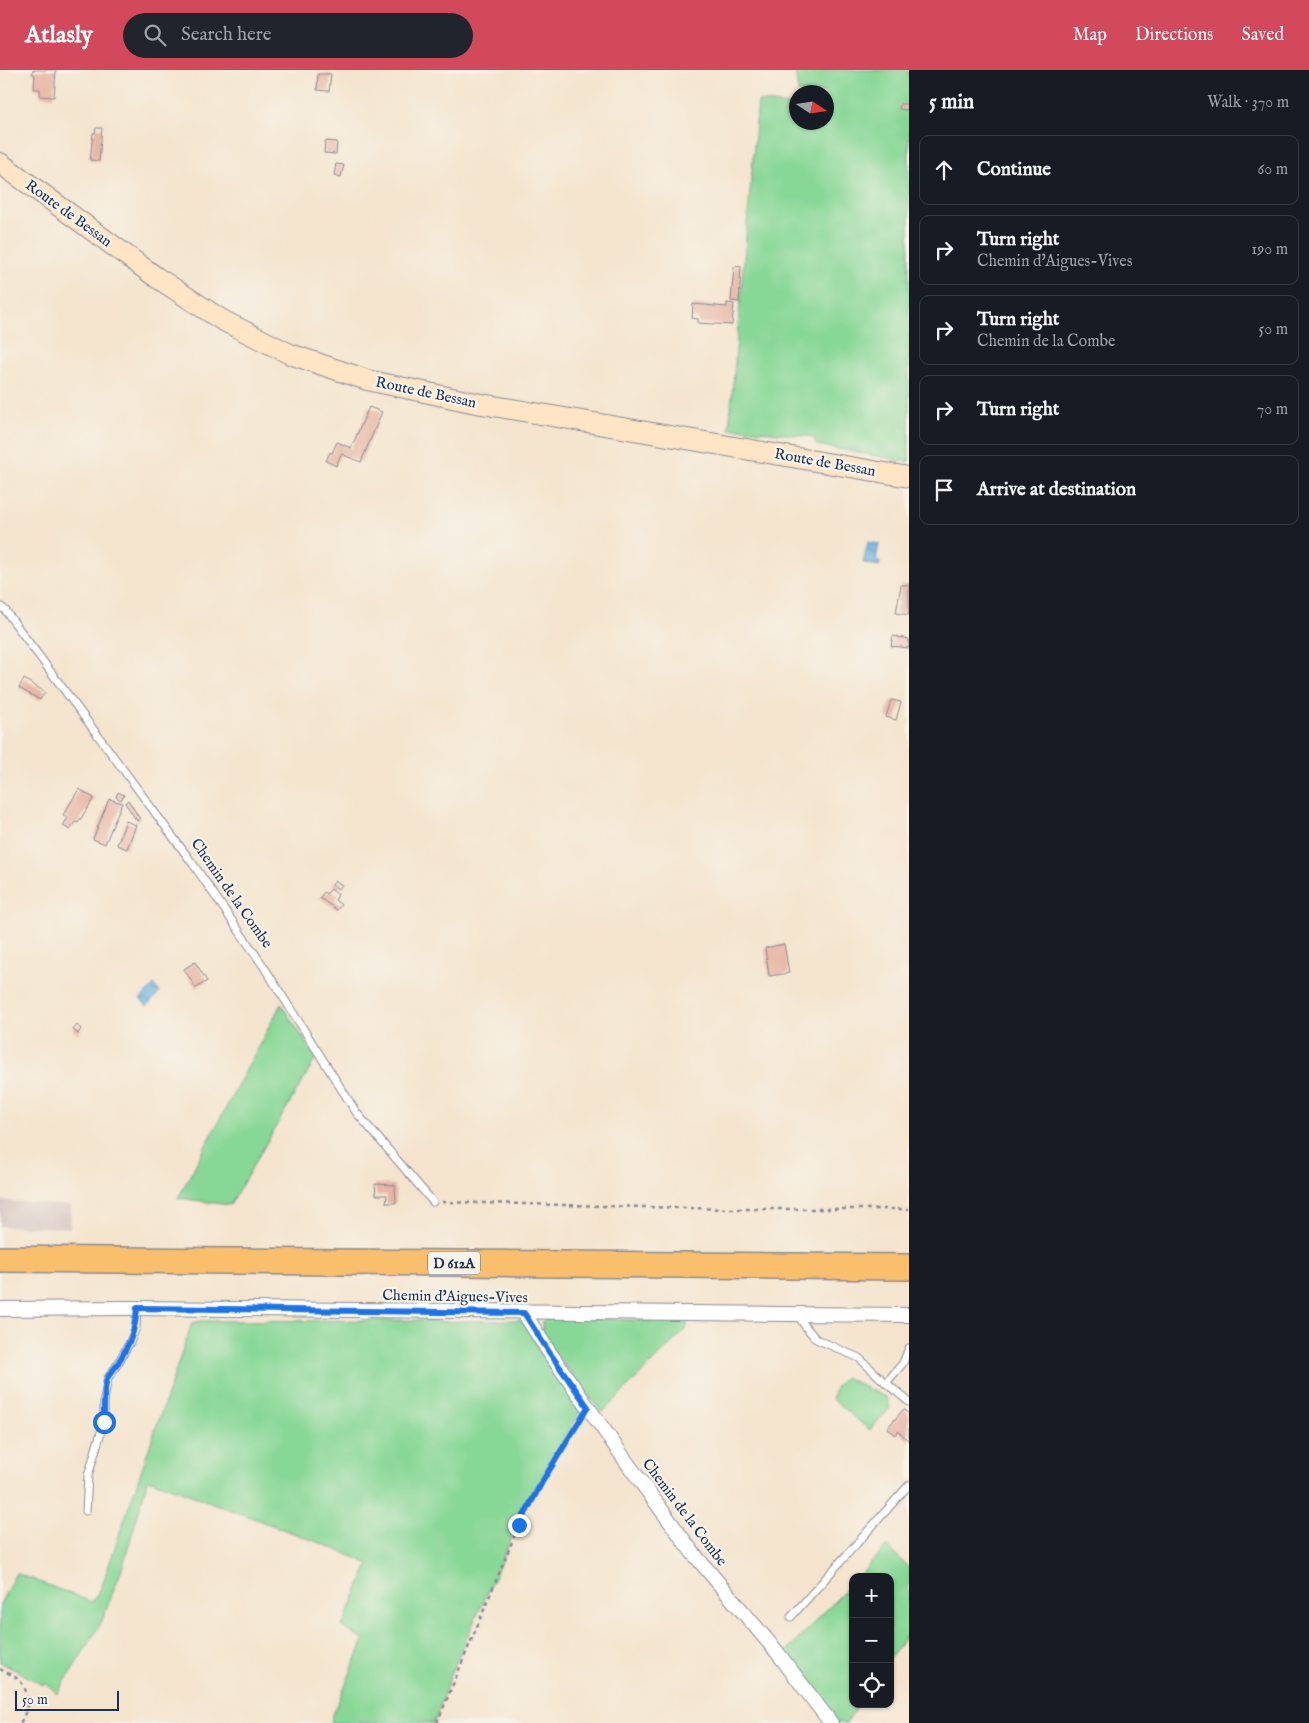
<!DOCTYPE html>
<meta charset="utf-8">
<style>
:root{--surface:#171b24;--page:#20242c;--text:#f1f3f6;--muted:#9ea1a6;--line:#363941;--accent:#d1495b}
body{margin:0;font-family:"IM FELL English",serif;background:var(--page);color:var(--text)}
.controls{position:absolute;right:15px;bottom:15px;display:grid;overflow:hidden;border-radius:10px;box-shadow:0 1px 4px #0004}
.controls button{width:45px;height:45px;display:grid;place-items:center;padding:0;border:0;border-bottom:1px solid var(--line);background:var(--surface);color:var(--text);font:25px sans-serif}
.compass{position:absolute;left:789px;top:15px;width:45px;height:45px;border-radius:50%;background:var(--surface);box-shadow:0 1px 4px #0004;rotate:102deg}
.scale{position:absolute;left:15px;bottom:12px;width:104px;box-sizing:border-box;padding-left:5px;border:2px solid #1b2f5e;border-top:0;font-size:14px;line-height:18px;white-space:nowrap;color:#1b2f5e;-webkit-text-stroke:4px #f7f3e8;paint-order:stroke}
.stop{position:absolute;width:15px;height:15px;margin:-11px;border:4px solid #1a73e8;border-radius:50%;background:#fff}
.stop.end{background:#1a73e8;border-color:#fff;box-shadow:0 1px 5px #0008}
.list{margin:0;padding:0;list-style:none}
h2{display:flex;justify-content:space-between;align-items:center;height:65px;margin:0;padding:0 20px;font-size:21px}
h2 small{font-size:16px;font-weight:400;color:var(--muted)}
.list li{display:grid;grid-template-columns:32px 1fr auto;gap:15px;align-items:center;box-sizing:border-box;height:70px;margin:0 10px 10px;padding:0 10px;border:1px solid var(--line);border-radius:10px}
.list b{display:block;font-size:19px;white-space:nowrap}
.list p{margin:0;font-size:16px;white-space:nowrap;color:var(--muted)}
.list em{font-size:16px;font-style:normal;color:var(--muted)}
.icon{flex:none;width:28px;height:28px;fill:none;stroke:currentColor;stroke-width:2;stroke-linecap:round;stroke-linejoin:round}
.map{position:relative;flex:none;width:909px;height:1653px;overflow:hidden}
header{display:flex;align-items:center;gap:30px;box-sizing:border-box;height:70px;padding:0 25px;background:var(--accent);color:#fff}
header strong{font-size:24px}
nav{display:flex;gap:28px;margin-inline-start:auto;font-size:18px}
.search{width:350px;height:45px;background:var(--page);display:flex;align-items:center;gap:12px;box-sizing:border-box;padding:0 18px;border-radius:28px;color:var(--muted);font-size:19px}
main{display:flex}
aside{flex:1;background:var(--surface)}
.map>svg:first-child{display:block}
.railway{fill:#d2bfbf}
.green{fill:#87d796;stroke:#51837a}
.water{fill:url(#water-waves);stroke:#40709e}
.building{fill:#e7b5a4}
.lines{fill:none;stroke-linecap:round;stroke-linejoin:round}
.lane-casing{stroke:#888a96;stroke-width:9}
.street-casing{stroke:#888a96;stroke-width:16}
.secondary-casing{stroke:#888a96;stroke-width:22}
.highway-casing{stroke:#888a96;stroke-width:28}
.path{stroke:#888a96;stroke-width:2.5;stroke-dasharray:4 4;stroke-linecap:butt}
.lane{stroke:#fff;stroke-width:7}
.street{stroke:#fff;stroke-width:14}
.secondary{stroke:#fde5c5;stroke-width:20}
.highway{stroke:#f9bf6d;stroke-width:25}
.route{stroke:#1a73e8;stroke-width:6}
.labels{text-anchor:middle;stroke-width:4.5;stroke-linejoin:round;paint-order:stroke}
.shield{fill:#f7f3e8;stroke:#5d6a87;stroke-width:1}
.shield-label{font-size:14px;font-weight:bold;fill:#1b2f5e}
.street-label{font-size:15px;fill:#1b2f5e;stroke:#f7f3e8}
</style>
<header>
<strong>Atlasly</strong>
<div class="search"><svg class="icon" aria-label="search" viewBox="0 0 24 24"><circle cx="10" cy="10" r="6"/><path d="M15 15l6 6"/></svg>Search here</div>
<nav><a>Map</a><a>Directions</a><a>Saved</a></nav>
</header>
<main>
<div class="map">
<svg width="909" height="1653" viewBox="0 0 909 1653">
<defs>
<pattern id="water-waves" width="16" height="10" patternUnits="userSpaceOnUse" patternTransform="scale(1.25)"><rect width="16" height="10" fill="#66b2df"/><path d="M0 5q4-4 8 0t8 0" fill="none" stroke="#5391b8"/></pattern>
</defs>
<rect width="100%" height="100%" fill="#f7f3e8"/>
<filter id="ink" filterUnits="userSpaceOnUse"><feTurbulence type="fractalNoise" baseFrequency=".02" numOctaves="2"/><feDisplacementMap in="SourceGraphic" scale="10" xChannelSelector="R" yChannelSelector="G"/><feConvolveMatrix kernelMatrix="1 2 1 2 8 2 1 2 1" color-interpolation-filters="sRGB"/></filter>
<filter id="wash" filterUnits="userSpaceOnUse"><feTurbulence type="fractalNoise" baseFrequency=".0096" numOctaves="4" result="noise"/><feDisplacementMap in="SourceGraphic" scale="20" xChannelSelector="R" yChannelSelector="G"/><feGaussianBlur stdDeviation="1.12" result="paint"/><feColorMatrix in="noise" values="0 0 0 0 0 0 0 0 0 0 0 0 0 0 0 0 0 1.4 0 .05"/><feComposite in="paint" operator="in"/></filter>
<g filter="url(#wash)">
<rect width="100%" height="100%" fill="#f4e4cd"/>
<!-- railway -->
<path class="railway" d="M0,1130L71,1136L70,1158L0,1156Z"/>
<!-- green -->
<g class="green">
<path d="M795,0H909V392L816,375L814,367L744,359H729L758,31L796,36V52H826V22H798Z"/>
<path d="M281,934L316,988L230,1135L178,1128Z"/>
<path d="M547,1247L687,1252V1258L602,1343L549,1275L542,1261V1252Z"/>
<path d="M418,1250L431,1252L521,1250L577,1327L581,1341L529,1429L452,1601L434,1653H331L332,1647L364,1570L342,1557L369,1494L328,1476L148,1409L123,1496L101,1553L57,1624L47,1614L43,1615L0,1592V1534L16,1503L92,1532L101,1518L192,1253L201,1251Z"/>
<path d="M845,1307L887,1328L890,1338L870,1360L832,1329L836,1316Z"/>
<path d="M887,1476L909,1498V1562L890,1589V1507H858Z"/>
<path d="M853,1512V1634H859L846,1653H837L784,1584Z"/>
</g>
<!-- water -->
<g class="water">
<path d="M868,472L879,474L876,491L880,492L879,496L863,493Z"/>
<path d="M154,915L160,922L147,936L140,929Z"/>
</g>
<g id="blocks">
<!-- building -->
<g class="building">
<path d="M33,0H56L54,27L40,26V19H34L35,5L32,3Z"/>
<path d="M318,4H331L329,21L317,20Z"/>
<path d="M900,34H907V40L899,39Z"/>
<path d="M96,58H102L99,91L90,90L93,63H95Z"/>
<path d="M325,71L337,72L336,84L324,83Z"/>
<path d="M336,94L344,95L341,107L334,105Z"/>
<path d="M741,196L739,232L731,231L734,197Z"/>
<path d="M727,233L734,234L732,255L698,253V249L692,248L693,234L727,237Z"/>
<path d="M369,337L382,342L361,392L341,384L336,396L326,391L330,382L332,383L337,372L351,378Z"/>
<path d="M901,515H909V545L896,543Z"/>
<path d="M893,566L909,569V578L891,576Z"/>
<path d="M24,609L45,622L40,630L19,618Z"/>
<path d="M891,630L901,632L896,650L886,647Z"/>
<path d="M79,719L94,728L78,753L75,752L70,760L63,756L68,747L63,745Z"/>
<path d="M118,722L124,725L121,730L116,727Z"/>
<path d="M109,729L122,733L105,774L93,769Z"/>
<path d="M128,730L140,749L137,751L125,733Z"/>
<path d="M126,751L136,755L127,779L117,775Z"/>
<path d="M335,811L342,815L339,819L332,815Z"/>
<path d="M331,819L338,825L335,830L341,835L337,840L320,828L324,822L326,824Z"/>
<path d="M784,874L789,903L769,906L765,878Z"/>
<path d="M195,892L207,911L196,918L184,899Z"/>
<path d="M77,955L81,959L78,964L73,960Z"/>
<path d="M375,1114L395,1115L396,1133H386L387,1125H376Z"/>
<path d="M904,1339L909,1344V1371L898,1361L895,1365L887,1358Z"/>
</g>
</g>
</g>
<g filter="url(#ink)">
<use href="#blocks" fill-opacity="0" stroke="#888a96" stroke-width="1"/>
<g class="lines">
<defs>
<g id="lane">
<path d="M0,536L5,540L193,794L264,897L356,1042L433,1132"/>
<path d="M798,1245L805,1256L816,1269L859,1288L886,1313"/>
<path d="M909,1278L903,1293L886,1313L909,1332"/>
<path d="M86,1441L88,1406L104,1352V1330L108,1308L117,1295L130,1272L136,1258L137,1238"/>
<path d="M791,1547L909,1415"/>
</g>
<g id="street">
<path d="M0,1239L129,1238L909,1245"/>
<path d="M524,1243L549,1282L633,1401L693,1483L777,1582L831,1653"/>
</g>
<path id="secondary" d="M0,93L156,207L222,250L290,284L367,310L476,333L909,407"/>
<path id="highway" d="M0,1189L909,1197"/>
</defs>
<!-- lane casing -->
<use href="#lane" class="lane-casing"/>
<!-- street casing -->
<use href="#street" class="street-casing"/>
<!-- secondary casing -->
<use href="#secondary" class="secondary-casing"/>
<!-- highway casing -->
<use href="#highway" class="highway-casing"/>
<!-- path -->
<g class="path">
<path d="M442,1132L728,1139H909"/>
<path d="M0,1599C5,1602 13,1605 18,1609C31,1621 29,1640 20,1653"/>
<path d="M437,1653L519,1455L542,1412L580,1349"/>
</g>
<!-- lane -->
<use href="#lane" class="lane"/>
<!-- street -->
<use href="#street" class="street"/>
<!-- secondary -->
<use href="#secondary" class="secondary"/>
<!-- highway -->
<use href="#highway" class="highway"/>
</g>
</g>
<g class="lines" filter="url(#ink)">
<!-- route -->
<path class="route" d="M104,1352C104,1339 103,1323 107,1309C109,1304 115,1299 118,1293C130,1273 135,1262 137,1238L524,1243L549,1282L588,1337L542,1412L519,1455"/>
</g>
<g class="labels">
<!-- shield labels -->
<rect class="shield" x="428" y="1181.5" width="52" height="23" rx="4"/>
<g class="shield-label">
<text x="454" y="1198">D 612A</text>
</g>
<!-- street labels -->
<g class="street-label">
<text transform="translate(69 143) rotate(36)" y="5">Route de Bessan</text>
<text transform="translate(426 322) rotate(12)" y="5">Route de Bessan</text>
<text transform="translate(825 392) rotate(10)" y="5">Route de Bessan</text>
<text transform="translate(232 823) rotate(55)" y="5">Chemin de la Combe</text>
<text transform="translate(455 1226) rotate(1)" y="5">Chemin d'Aigues-Vives</text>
<text transform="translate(685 1442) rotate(53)" y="5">Chemin de la Combe</text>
</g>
</g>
</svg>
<div class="controls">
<button>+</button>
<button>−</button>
<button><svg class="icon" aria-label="locate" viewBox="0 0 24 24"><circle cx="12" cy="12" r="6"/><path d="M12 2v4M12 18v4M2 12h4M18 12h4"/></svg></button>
</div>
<svg class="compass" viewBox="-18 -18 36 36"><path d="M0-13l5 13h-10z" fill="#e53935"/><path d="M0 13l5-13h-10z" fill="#9ea1a6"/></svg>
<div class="scale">50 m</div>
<div class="stop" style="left:104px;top:1352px"></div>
<div class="stop end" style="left:519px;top:1455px"></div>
</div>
<aside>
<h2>5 min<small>Walk · 370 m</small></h2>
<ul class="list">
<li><svg class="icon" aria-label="ahead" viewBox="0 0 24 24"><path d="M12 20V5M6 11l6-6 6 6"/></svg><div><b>Continue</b></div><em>60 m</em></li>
<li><svg class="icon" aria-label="right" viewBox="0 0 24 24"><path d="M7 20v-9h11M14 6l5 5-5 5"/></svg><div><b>Turn right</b><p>Chemin d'Aigues-Vives</p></div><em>190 m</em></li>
<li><svg class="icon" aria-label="right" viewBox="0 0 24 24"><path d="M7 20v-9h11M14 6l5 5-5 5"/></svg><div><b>Turn right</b><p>Chemin de la Combe</p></div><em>50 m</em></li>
<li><svg class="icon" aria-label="right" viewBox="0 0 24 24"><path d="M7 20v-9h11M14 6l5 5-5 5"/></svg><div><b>Turn right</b></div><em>70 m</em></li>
<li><svg class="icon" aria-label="arrive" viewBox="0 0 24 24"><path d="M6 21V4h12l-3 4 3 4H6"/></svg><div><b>Arrive at destination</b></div></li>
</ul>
</aside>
</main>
